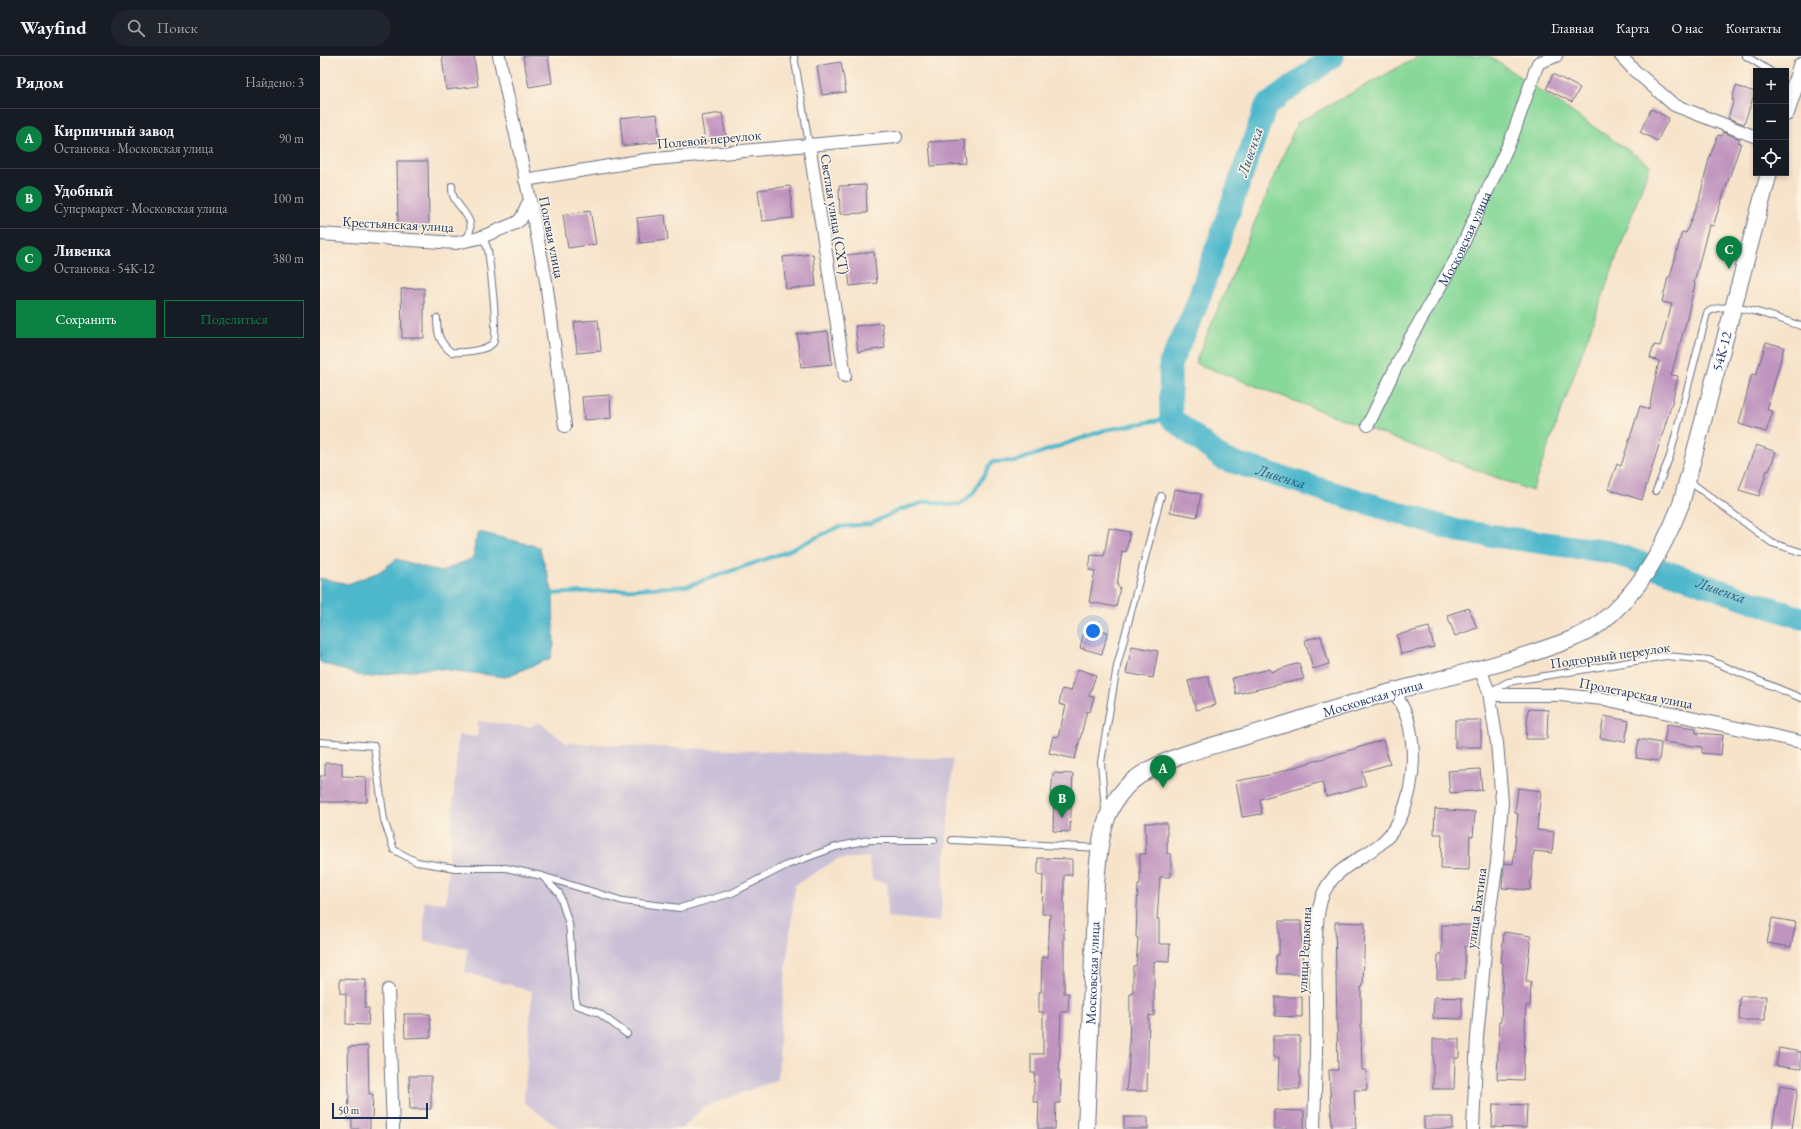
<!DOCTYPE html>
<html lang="ru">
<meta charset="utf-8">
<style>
:root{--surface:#171b24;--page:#20242c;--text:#f1f3f6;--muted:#9ea1a6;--line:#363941;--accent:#0b8043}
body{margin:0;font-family:"EB Garamond",serif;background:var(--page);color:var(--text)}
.controls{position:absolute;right:12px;top:12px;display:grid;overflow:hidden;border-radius:0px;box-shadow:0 2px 6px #0003}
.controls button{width:36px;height:36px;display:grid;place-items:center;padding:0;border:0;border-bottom:1px solid var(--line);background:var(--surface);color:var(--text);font:20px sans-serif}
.scale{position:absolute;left:12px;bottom:10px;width:96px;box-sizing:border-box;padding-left:4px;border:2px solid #1b2f5e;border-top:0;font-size:11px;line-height:14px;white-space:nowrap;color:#1b2f5e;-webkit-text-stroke:3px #fcf5e5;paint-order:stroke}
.you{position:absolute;left:773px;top:575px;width:14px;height:14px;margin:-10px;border:3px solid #fff;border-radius:50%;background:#1a73e8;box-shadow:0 0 0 6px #1a73e833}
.badge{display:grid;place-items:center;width:26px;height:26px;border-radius:50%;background:var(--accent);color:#fff;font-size:13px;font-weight:700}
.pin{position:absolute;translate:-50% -33px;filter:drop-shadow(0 1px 2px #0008)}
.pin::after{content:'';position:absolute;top:21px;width:14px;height:12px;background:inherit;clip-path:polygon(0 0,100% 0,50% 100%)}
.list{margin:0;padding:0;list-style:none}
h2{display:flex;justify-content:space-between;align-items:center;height:52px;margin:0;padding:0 16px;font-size:17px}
h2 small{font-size:13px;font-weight:400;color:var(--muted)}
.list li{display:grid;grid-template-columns:26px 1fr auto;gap:12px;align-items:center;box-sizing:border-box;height:60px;padding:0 16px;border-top:1px solid var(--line)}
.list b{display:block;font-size:15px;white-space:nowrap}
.list p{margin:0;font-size:13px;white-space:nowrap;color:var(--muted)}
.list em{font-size:13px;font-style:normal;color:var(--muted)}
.actions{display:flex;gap:8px;padding:12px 16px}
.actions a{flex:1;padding:9px 0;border:1px solid var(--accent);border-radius:0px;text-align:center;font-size:14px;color:var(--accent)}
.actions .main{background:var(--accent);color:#fff}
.icon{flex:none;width:22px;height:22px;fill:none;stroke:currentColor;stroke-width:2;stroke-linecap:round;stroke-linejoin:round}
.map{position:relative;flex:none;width:1481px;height:1073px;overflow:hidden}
header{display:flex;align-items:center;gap:24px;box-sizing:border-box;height:56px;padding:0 20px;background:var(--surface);border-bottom:1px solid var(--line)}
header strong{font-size:19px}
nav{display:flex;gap:22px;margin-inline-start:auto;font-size:14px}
.search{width:280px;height:36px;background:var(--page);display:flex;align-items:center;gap:10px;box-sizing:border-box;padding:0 14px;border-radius:22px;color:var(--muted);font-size:15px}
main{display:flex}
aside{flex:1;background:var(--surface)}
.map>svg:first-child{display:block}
.industrial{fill:#c9bfd7}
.green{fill:#87d899;stroke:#51847c}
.water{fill:#4eb7cc;stroke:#347395}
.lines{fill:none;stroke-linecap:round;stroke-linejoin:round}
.stream{stroke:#4eb7cc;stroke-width:4}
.river{stroke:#4eb7cc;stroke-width:23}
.building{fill:#bf94bf}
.service-casing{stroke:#686e84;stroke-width:8}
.minor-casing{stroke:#686e84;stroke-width:14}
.tertiary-casing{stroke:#686e84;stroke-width:18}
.service{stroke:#fff;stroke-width:6}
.minor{stroke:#fff;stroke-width:12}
.tertiary{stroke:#fff;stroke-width:16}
.labels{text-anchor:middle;stroke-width:3;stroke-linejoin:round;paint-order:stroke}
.street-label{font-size:14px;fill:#1b2f5e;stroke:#fcf5e5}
.water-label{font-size:15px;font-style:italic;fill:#2a587f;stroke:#fcf5e5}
</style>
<header>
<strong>Wayfind</strong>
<div class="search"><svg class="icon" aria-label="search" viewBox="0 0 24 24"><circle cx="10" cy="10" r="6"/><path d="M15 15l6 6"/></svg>Поиск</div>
<nav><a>Главная</a><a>Карта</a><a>О нас</a><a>Контакты</a></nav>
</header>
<main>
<aside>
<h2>Рядом<small>Найдено: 3</small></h2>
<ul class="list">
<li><span class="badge">A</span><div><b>Кирпичный завод</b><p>Остановка · Московская улица</p></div><em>90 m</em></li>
<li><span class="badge">B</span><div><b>Удобный</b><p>Супермаркет · Московская улица</p></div><em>100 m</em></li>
<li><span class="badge">C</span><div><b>Ливенка</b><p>Остановка · 54K-12</p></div><em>380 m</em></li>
</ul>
<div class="actions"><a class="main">Сохранить</a><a>Поделиться</a></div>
</aside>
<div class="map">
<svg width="1481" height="1073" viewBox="0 0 1481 1073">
<rect width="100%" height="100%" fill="#fcf5e5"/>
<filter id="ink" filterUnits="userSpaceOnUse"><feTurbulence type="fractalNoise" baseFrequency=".025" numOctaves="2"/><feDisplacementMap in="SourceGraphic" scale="8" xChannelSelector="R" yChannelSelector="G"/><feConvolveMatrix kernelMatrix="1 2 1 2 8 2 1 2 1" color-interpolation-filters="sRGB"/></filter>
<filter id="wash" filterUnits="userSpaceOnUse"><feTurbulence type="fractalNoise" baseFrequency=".012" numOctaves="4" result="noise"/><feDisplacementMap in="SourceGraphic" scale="16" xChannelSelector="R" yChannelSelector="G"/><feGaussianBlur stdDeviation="0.9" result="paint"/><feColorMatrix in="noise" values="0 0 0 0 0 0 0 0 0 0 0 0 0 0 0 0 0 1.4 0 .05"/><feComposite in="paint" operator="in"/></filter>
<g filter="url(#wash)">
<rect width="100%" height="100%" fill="#f7e3ca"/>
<!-- industrial -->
<path class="industrial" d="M158,665L210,671L219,666L246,687L633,703L620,866L567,861V827L552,824L549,801L517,803L475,829L460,971L458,1023L384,1051L361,1073H245L238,1071L204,1046L212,935L145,916L148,893L104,886V845L126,847L138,679L157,681Z"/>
<!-- green -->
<path class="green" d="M1099,0H1169L1330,109L1212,435L875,307L977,67Z"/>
<!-- water -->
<path class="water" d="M159,476L219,491L233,537L234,588L231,602L185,621L113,612L44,621L0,606V522L28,528L59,516L77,503L120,516L153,502L155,486Z"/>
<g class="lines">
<!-- stream -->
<path class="stream" d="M230,538L367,530L466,496L518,471L550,468L579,454L609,445L626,449L641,448L654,436L672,406L697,405L785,374L851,362"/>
<!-- river -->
<path class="river" id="s1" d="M1013,0L946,50L873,259L850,308L851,362L903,403L1138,475L1290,496L1481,562"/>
</g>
<g id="blocks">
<!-- building -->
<g class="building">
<path d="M122,0H154L158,30L126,34Z"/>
<path d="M203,0H228L232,27L209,31Z"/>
<path d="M521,6L526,36L502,39L497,10Z"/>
<path d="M1233,18L1260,32L1252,46L1226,33Z"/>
<path d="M1416,30L1435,36L1424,68L1408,62L1414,44H1412Z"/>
<path d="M1331,53L1349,62L1337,85L1320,76Z"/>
<path d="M402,57L406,82L385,85L381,60Z"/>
<path d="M337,58L340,86L303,90L300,62Z"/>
<path d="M1403,76L1420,83L1418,86L1421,87L1393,170L1389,169L1374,227L1375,228L1365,270L1351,319L1358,320L1352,347L1322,444L1288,433L1297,408L1301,410L1320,350L1329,353L1339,305L1330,302L1334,289L1340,290L1352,248L1342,246L1348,221H1350L1362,176L1366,177L1379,144L1389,103L1398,79L1402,80Z"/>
<path d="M645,84L647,108L611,110L609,86Z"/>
<path d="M77,105H108L109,170H78Z"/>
<path d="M546,129L547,157L520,158L519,130Z"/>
<path d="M470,130L473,162L442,165L438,134Z"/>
<path d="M270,154L276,188L248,192L243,159Z"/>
<path d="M345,159L348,184L320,187L317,162Z"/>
<path d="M554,196L557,227L530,230L526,199Z"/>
<path d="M493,198L496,230L466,233L463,201Z"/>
<path d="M104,232V282H82L81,233Z"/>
<path d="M278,264L281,295L257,297L254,266Z"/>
<path d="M562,267L565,292L538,296L535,270Z"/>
<path d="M508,275L512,308L481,311L477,278Z"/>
<path d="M1446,286L1464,291L1447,354L1453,355L1446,376L1419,368L1432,318L1436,319Z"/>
<path d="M290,339L291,362L264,364L262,341Z"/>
<path d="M1436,389L1456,396L1449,415L1447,414L1439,440L1419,434Z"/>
<path d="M854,433L881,438L877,461L850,456Z"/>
<path d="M789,472L810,476L806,496L802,495L797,530L800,531L796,551L769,546L775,515L769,514L771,499L784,500Z"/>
<path d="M1149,552L1157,572L1135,580L1127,559Z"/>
<path d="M765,571L788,576L782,598L760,592Z"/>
<path d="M1109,571L1114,591L1081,598L1077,579Z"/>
<path d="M1001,580L1009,608L993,613L985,584Z"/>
<path d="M812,590L838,595L833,622L806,617Z"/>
<path d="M979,607L984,623L916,638L912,622L950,613L951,616Z"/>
<path d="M758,613L776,619L769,640L774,641L770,656L767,655L755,703L729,697L733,680L738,681L746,650L739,648L742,633L751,635Z"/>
<path d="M888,620L896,649L876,654L868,625Z"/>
<path d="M1208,653L1228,654L1227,683H1206Z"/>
<path d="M1284,660L1309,665L1305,686L1280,682Z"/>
<rect x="1135" y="664" width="26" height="27"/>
<path d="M1347,668L1376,672V677L1403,679L1401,699L1382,697V691L1344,686Z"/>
<path d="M1319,683L1341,687L1339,705L1316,702Z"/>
<path d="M1063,684L1070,708L1042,716L1046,730L1006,741L1002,726L940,743L942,758L922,761L916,725L949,719Z"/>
<path d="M5,707H22V720L46,721L47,746H0V720H5Z"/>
<path d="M1160,713L1162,734L1130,737L1128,715Z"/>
<path d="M733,717L753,718L750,776L733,775L734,739H731Z"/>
<path d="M1198,732L1221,735L1217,774L1234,776L1232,797L1214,795L1210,834L1182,832L1184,807L1193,808L1198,758L1195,757Z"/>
<path d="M1115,753L1155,756L1153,781L1150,780L1149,814L1121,813L1122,778H1114Z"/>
<path d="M825,767H847V798H851V821H840L837,863H839V888H850L849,906L834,905V960L829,959L827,1035H806L809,1007L810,938H813V910H816L818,882L816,881L817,852L818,829H820V798H826Z"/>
<path d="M718,802L752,803V819H744V937H749L748,956H741L739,1023L741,1024L740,1047H736L735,1073H718L719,1046H713L715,1017H711V998H723V956H719V936H721L722,901H728L730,858H722L723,819L718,818Z"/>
<path d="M1452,862L1476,866L1471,891L1447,887Z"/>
<path d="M959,865H981L983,918H957L956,899H959Z"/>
<path d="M1015,866L1045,867L1043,931H1041V977L1042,1014H1046L1047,1034H1034L1036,1073H1012L1009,1014H1018Z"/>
<path d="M1122,869H1152V890H1145V923H1117L1118,898H1122Z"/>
<path d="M1184,876L1211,880L1206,926H1211L1210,950L1206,949L1203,1024L1177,1023L1179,966H1181L1183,907L1181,906Z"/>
<path d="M20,923L46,924L45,952H49L48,969L26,968V938L20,937Z"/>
<path d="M1420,940H1446L1445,964H1419Z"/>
<path d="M955,941H982V961L955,960Z"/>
<path d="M1114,941L1142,942V963L1113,962Z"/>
<path d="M84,958H110L111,981L85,982Z"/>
<path d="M953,980H980V1033H958L959,1001H953Z"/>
<path d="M1113,983H1139V1002H1135L1134,1033H1113Z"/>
<path d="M48,990L49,1038H53L52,1063H50V1073H32V1063H28L29,1037L28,991Z"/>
<path d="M1459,992L1481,996V1013L1456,1010Z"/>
<path d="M89,1020H111V1053H90Z"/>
<path d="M1460,1029L1478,1032L1472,1073H1452Z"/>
<path d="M1173,1048L1207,1049L1206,1072L1172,1071Z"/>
<path d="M954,1054L984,1055V1073H954Z"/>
<rect x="804" y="1061" width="24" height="12"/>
<rect x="1104" y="1061" width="29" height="12"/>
</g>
</g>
</g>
<g filter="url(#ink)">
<use href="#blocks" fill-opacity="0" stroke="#686e84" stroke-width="1"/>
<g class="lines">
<defs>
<g id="service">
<path d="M474,0L489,88"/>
<path d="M1426,0L1450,15"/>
<path d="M132,130C132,134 132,138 134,142C141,155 159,166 146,183"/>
<path d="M117,262C117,277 119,286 131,296C141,297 166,295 173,287C179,279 170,208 168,194L165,186L159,182"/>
<path d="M1369,425L1452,487L1481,496"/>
<path d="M1336,435L1350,400L1387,257C1406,241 1459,263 1481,270"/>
<path d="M1169,636L1188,626L1346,600L1389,604L1481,642"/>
<path d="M0,686L54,690L64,764L74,794L97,806L135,812H186L222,820L239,837L249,868L256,949L279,957L307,978"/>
<path d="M785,755L781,706L797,610L841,440"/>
<path d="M632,784L779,792"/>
<path d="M222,820L303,845L360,852L412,837L467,809L516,791L549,784H614"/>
</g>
<g id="minor">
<path d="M179,0L210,144L226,225L245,370"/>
<path d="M1301,0L1314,14L1354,49L1436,81"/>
<path d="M489,88L525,320"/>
<path d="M205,124L325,104L576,81"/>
<path d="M0,178L136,187L159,182L196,167L201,163L210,144"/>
<path id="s2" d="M1048,369L1088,286L1136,203L1192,81L1218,7L1236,0"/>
<path d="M1160,613L1169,636L1178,639H1240L1284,643L1481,686"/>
<path d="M68,934L73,1073"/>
<path d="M994,1073C995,1032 997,990 996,949C996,918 993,874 1001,844C1009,815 1038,805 1059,789C1092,763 1098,707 1089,668C1087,657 1079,646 1075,635"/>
<path d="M1153,1073L1157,981L1168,865L1177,807L1182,746L1177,687L1169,636"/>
</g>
<g id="tertiary">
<path d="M1466,57L1481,10"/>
<path id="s3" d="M766,1073L776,827C779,793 781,757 806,731C833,703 886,692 923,681C974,666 1024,649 1075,635C1125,621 1175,611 1224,593C1242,587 1263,580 1279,568C1319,537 1343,494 1361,448L1449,117"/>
</g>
</defs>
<!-- service casing -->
<use href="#service" class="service-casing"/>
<!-- minor casing -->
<use href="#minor" class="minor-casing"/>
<!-- tertiary casing -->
<use href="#tertiary" class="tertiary-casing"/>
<!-- service -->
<use href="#service" class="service"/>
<!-- minor -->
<use href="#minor" class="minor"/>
<!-- tertiary -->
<use href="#tertiary" class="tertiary"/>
</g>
</g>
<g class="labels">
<!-- street labels -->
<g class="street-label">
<text transform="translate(389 83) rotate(-5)" y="5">Полевой переулок</text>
<text transform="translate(515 158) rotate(81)" y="5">Светлая улица (СХТ)</text>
<text transform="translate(78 168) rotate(3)" y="5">Крестьянская улица</text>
<text transform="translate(232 181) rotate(79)" y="5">Полевая улица</text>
<text dy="5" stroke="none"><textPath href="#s2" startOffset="210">Московская улица</textPath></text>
<text dy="5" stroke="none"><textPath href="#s3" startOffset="1157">54K-12</textPath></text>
<text transform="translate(1290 599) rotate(-8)" y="5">Подгорный переулок</text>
<text transform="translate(1316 637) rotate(11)" y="5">Пролетарская улица</text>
<text dy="5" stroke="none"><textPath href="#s3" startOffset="613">Московская улица</textPath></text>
<text transform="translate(1156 852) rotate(-82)" y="5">улица Бахтина</text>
<text transform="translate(984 894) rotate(-87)" y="5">улица Редькина</text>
<text dy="5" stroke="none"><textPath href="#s3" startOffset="156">Московская улица</textPath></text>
</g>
<!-- water labels -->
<g class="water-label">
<text transform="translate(930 96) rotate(-71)" y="5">Ливенка</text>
<text dy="5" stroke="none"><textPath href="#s1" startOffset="540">Ливенка</textPath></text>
<text dy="5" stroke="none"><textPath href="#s1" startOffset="996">Ливенка</textPath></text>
</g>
</g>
</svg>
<div class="controls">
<button>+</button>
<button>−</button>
<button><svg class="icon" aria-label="locate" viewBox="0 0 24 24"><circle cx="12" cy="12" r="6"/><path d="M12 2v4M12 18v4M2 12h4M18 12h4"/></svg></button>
</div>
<div class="scale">50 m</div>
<div class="you"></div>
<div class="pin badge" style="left:843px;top:732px">A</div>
<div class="pin badge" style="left:742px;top:762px">B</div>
<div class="pin badge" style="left:1409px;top:213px">C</div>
</div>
</main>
